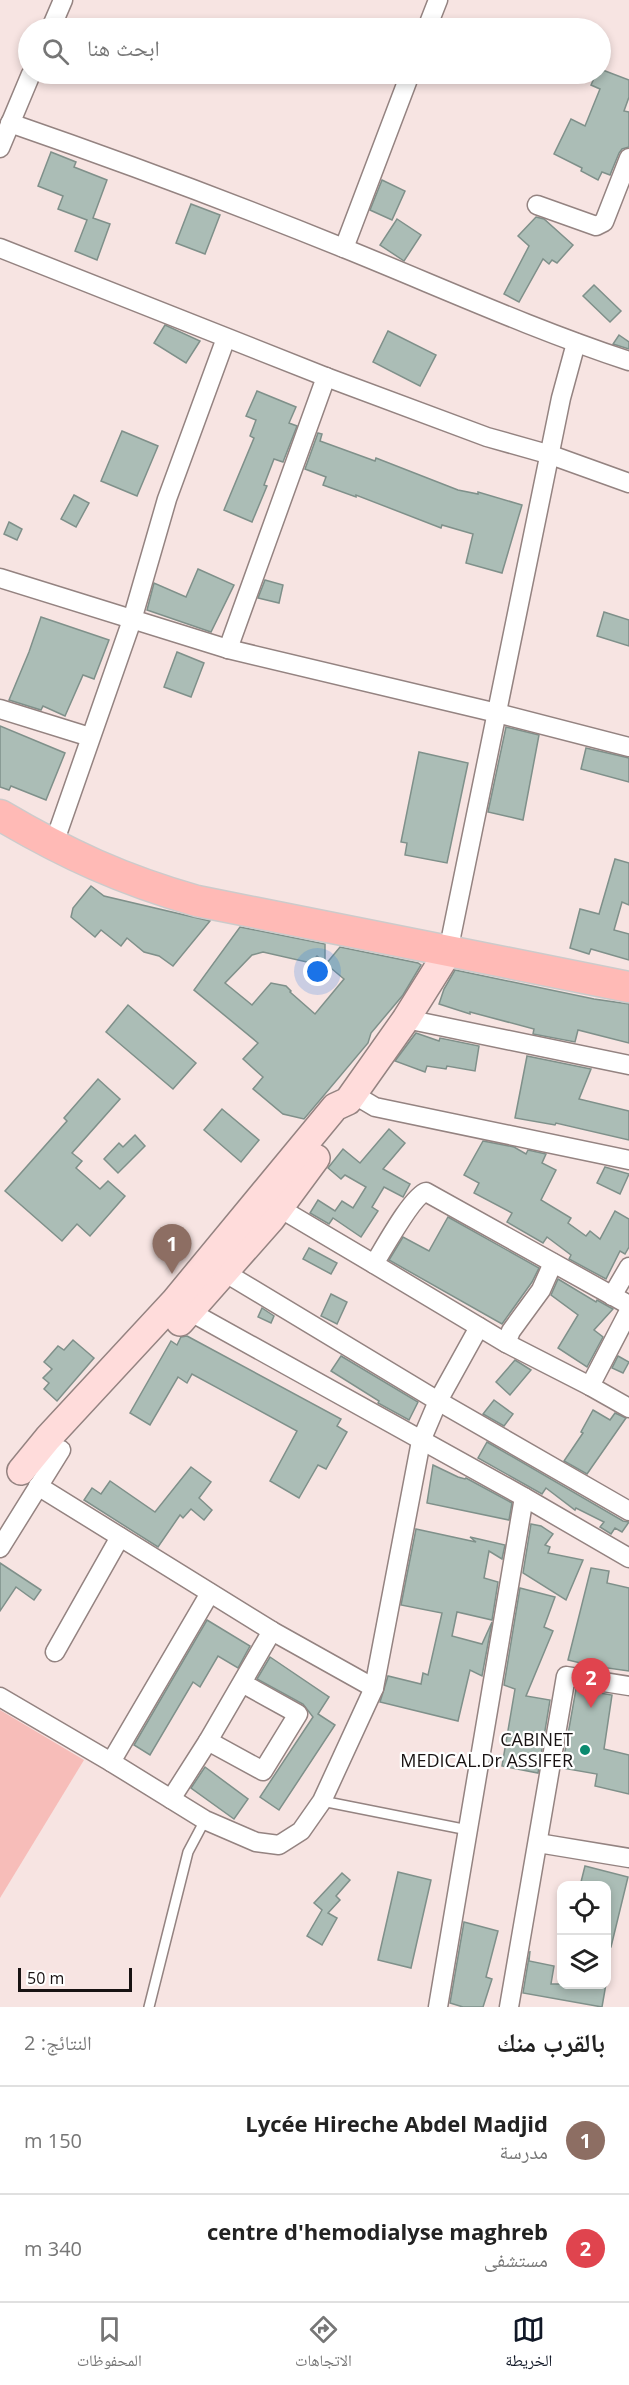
<!DOCTYPE html>
<html lang="ar">
<meta charset="utf-8">
<style>
:root{--surface:#fff;--page:#f2f2f2;--text:#222;--muted:#767676;--line:#e0e0e0;--accent:#111827}
body{margin:0;font-family:"Open Sans","Noto Naskh Arabic",sans-serif;background:var(--page);color:var(--text);direction:rtl}
.controls{position:absolute;right:18px;bottom:18px;display:grid;overflow:hidden;border-radius:12px;box-shadow:0 3px 9px #0003}
.controls button{width:54px;height:54px;display:grid;place-items:center;padding:0;border:0;border-bottom:2px solid var(--line);background:var(--surface);color:var(--text);font:30px sans-serif}
.scale{position:absolute;left:18px;bottom:15px;width:114px;box-sizing:border-box;padding-left:6px;border:3px solid #181212;border-top:0;font-size:16px;line-height:21px;white-space:nowrap;color:#181212;-webkit-text-stroke:4px #fff;paint-order:stroke}
.you{position:absolute;left:318px;top:972px;width:21px;height:21px;margin:-15px;border:4px solid #fff;border-radius:50%;background:#1a73e8;box-shadow:0 0 0 9px #1a73e833}
.badge{display:grid;place-items:center;width:39px;height:39px;border-radius:50%;background:var(--accent);color:#fff;font-size:20px;font-weight:700}
.pin{position:absolute;translate:-50% -50px;filter:drop-shadow(0 2px 3px #0008)}
.pin::after{content:'';position:absolute;top:32px;width:21px;height:18px;background:inherit;clip-path:polygon(0 0,100% 0,50% 100%)}
.list{margin:0;padding:0;list-style:none}
h2{display:flex;justify-content:space-between;align-items:center;height:78px;margin:0;padding:0 24px;font-size:26px}
h2 small{font-size:20px;font-weight:400;color:var(--muted)}
.list li{display:grid;grid-template-columns:39px 1fr auto;gap:18px;align-items:center;box-sizing:border-box;height:108px;padding:0 24px;border-top:2px solid var(--line)}
.list b{display:block;font-size:22px;white-space:nowrap}
.list p{margin:0;font-size:20px;white-space:nowrap;color:var(--muted)}
.list em{font-size:20px;font-style:normal;color:var(--muted)}
.icon{flex:none;width:33px;height:33px;fill:none;stroke:currentColor;stroke-width:2;stroke-linecap:round;stroke-linejoin:round}
.map{position:relative;flex:none;width:629px;height:2007px;overflow:hidden;direction:ltr}
.search{position:absolute;background:var(--surface);box-shadow:0 3px 9px #0003;left:18px;right:18px;top:18px;height:66px;display:flex;align-items:center;gap:15px;box-sizing:border-box;padding:0 21px;border-radius:33px;color:var(--muted);font-size:22px}
.sheet{height:294px;background:var(--surface)}
nav{display:flex;justify-content:space-around;align-items:center;box-sizing:border-box;height:84px;border-top:2px solid var(--line);background:var(--surface);font-size:16px;color:var(--muted)}
nav a{display:grid;justify-items:center;gap:3px}
nav .on{color:var(--accent)}
.map>svg:first-child{display:block}
.green{fill:#f7bdb9}
.building{fill:#abbdb6;stroke:#7f908a;stroke-width:1.5}
.lines{fill:none;stroke-linecap:round;stroke-linejoin:round}
.lane-casing{stroke:#948381;stroke-width:12}
.street-casing{stroke:#948381;stroke-width:21}
.secondary-casing{stroke:#948381;stroke-width:30}
.primary-casing{stroke:#cccbcb;stroke-width:33}
.lane{stroke:#fff;stroke-width:9}
.street{stroke:#fff;stroke-width:18}
.secondary{stroke:#ffdcdb;stroke-width:27}
.primary{stroke:#ffbab6;stroke-width:30}
.poi-dot{fill:#0b8b70;stroke:#fff;stroke-width:2}
.labels{text-anchor:middle;stroke-width:4.5;stroke-linejoin:round;paint-order:stroke}
.poi-label{font-size:18px;fill:#181212;stroke:#fff;text-anchor:end}
</style>
<div class="map">
<svg width="629" height="2007" viewBox="0 0 629 2007">
<rect width="100%" height="100%" fill="#f7e4e2"/>
<!-- green -->
<path class="green" d="M0,1710L84,1760L0,1898Z"/>
<!-- building -->
<g class="building">
<path d="M600,69L629,80V97L624,111L629,112V147L622,149L619,153L610,175L602,172L598,180L581,171L582,168L554,154L571,119L585,126L600,89L591,85L596,74H600Z"/>
<path d="M51,152L76,162L74,167L107,180L93,218L110,224L97,260L75,251L87,220L58,209L63,196L38,186Z"/>
<path d="M382,180L405,191L392,220L370,210Z"/>
<path d="M191,204L220,215L205,254L176,243Z"/>
<path d="M536,217L544,219L573,245L557,263L552,260L549,264L543,259L519,302L504,294L529,246L518,236Z"/>
<path d="M397,219L421,235L404,261L380,245Z"/>
<path d="M594,285L621,311L610,322L583,296Z"/>
<path d="M165,325L200,341L186,363L154,343Z"/>
<path d="M388,331L436,355L420,386L373,362Z"/>
<path d="M619,335L629,342V349L613,344Z"/>
<path d="M257,391L296,407L289,423L297,426L283,462L274,459L264,485L267,486L252,522L224,510L254,438L250,436L256,420L246,416Z"/>
<path d="M122,431L158,446L137,496L101,481Z"/>
<path d="M318,433L322,434L320,441L375,461L376,458L458,490L478,494V492L522,505L502,573L466,563L473,534L442,525L441,528L356,495V497L323,485L326,477L305,469Z"/>
<path d="M74,495L89,503L76,527L61,519Z"/>
<path d="M9,522L22,529L17,540L4,534Z"/>
<path d="M198,569L234,585L211,632L147,610L154,583L186,597Z"/>
<path d="M265,580L283,585L279,603L258,598Z"/>
<path d="M604,612L629,620V646L597,636Z"/>
<path d="M41,617L109,640L94,679L83,675L65,716L43,706L41,710L9,700L29,652Z"/>
<path d="M177,652L204,663L191,697L164,687Z"/>
<path d="M0,726L65,753L46,800L11,786L9,790L0,787Z"/>
<path d="M506,727L539,735L523,820L488,812Z"/>
<path d="M586,748L629,758V782L581,769Z"/>
<path d="M419,752L468,763L447,863L405,855L407,843L401,842Z"/>
<path d="M615,859L629,863V905L622,902L614,930L629,934V960L591,949L589,954L570,948L580,909L599,914Z"/>
<path d="M91,886L104,896L210,921L173,966L159,956L144,952L127,938L121,946L101,930L95,937L71,917L73,908Z"/>
<path d="M240,927L325,944V963L317,956L311,963L263,952L252,955L225,983L252,1005L271,983L286,986L291,991L290,992L315,1014L344,979L326,964L340,947L418,963L421,965L403,995L371,1033L368,1043L304,1119L283,1114L253,1089L263,1077L243,1059L258,1043L194,990Z"/>
<path d="M455,970L594,999L629,1004V1043L578,1030L575,1042L533,1034L534,1029L470,1012V1014L439,1004L444,989Z"/>
<path d="M128,1005L196,1063L173,1089L106,1032Z"/>
<path d="M416,1033L439,1041L440,1038L479,1046L475,1071L447,1066L446,1069L427,1066L425,1072L395,1061Z"/>
<path d="M527,1056L591,1069L579,1099L629,1111V1140L556,1123L555,1125L515,1118Z"/>
<path d="M98,1079L120,1099L72,1153L82,1161L76,1168L100,1189L108,1181L125,1196L90,1236L77,1224L62,1241L5,1191L67,1121L64,1118Z"/>
<path d="M222,1109L259,1140L241,1162L204,1130Z"/>
<path d="M389,1129L405,1143L383,1169L410,1184L403,1197L384,1187L372,1207L378,1211L361,1237L333,1218L329,1224L310,1213L318,1200L335,1211L342,1201L353,1208L366,1187L345,1175L341,1179L328,1168L343,1149L360,1163Z"/>
<path d="M135,1135L145,1146L118,1173L104,1159L119,1143L123,1147Z"/>
<path d="M483,1141L514,1147L526,1154L528,1150L546,1154L542,1163L556,1170L541,1200L571,1218L568,1223L586,1236L590,1231L600,1239L615,1211L629,1219V1247L625,1254L620,1251L606,1279L569,1259L571,1255L547,1237L543,1243L507,1222L512,1213L474,1193L479,1183L464,1175Z"/>
<path d="M605,1167L629,1174L620,1194L597,1183Z"/>
<path d="M448,1217L539,1268L532,1282L502,1324L389,1260L403,1237L429,1251Z"/>
<path d="M309,1248L337,1263L331,1274L303,1259Z"/>
<path d="M558,1279L596,1302L597,1300L613,1309L594,1330L603,1337L587,1367L558,1348L578,1315L551,1295Z"/>
<path d="M331,1294L347,1302L337,1324L321,1316Z"/>
<path d="M262,1308L274,1316L271,1323L258,1317Z"/>
<path d="M187,1336L341,1419L337,1426L347,1432L326,1469L318,1465L299,1498L270,1481L297,1431L192,1374L187,1383L178,1377L150,1425L130,1413L171,1341L177,1345L181,1337Z"/>
<path d="M73,1340L94,1358L57,1401L44,1389L49,1383L43,1378L52,1369L44,1362L58,1346L64,1350Z"/>
<path d="M341,1356L418,1402L409,1420L378,1403L379,1401L331,1371Z"/>
<path d="M618,1356L629,1362L623,1373L612,1368Z"/>
<path d="M515,1360L531,1370L510,1395L496,1382Z"/>
<path d="M494,1400L513,1414L504,1426L483,1414Z"/>
<path d="M593,1410L610,1420L615,1413L626,1418L587,1474L564,1461L583,1433L581,1432Z"/>
<path d="M487,1442L623,1521L629,1522L622,1532L615,1528L611,1534L600,1527L604,1522L576,1508L575,1510L546,1488L542,1494L478,1458Z"/>
<path d="M433,1465L458,1477L465,1479L466,1478L512,1503L509,1520L427,1503Z"/>
<path d="M191,1467L211,1482L199,1498L212,1510L204,1520L191,1509L183,1518L180,1515L158,1547L84,1500L92,1488L101,1494L110,1481L155,1512Z"/>
<path d="M531,1524L541,1526L553,1534L545,1545L550,1547L548,1553L583,1560L566,1600L523,1573Z"/>
<path d="M416,1529L476,1542L470,1537L505,1545L502,1559L489,1551L484,1578L498,1582L492,1620L457,1612L452,1636L482,1644L492,1622L482,1676L470,1670L458,1721L380,1702L388,1676L421,1684L423,1673L428,1675L442,1613L401,1605Z"/>
<path d="M0,1563L41,1590L34,1600L16,1587L0,1611Z"/>
<path d="M591,1568L609,1571L607,1583L629,1588V1671L601,1667V1668L568,1660Z"/>
<path d="M520,1588L555,1597L544,1627L553,1631L526,1696L550,1700L538,1773L502,1766L515,1689L504,1685Z"/>
<path d="M207,1620L250,1646L238,1668L218,1656L200,1687L193,1682L150,1755L134,1745Z"/>
<path d="M270,1657L329,1697L318,1714L335,1725L279,1810L260,1797L313,1717L303,1704L257,1679Z"/>
<path d="M576,1689L612,1695L604,1749L629,1755V1794L595,1786L597,1774L562,1768Z"/>
<path d="M205,1767L248,1799L234,1819L191,1788Z"/>
<path d="M585,1866L628,1877L611,1947H606V1886H580Z"/>
<path d="M398,1872L431,1880L411,1968L378,1960Z"/>
<path d="M342,1873L350,1880L336,1896L340,1900L328,1913L337,1918L322,1945L307,1936L322,1910L314,1903Z"/>
<path d="M464,1922L498,1931L486,1977L492,1979L483,2007H463L450,2003Z"/>
<path d="M530,1951L529,1961L554,1966L551,1984H606L602,2007L523,1993Z"/>
</g>
<g class="lines">
<defs>
<g id="lane">
<path d="M322,1801L468,1830"/>
<path d="M149,2007L188,1852L205,1820"/>
</g>
<g id="street">
<path d="M51,28L63,0"/>
<path d="M427,28L438,0"/>
<path d="M10,123C123,162 235,204 346,249C440,287 532,329 629,361"/>
<path d="M0,148L31,74"/>
<path d="M537,205L596,226L604,222L629,158"/>
<path d="M0,248L326,377L487,437L551,455L629,483"/>
<path d="M344,248L410,74"/>
<path d="M0,578L228,649L497,713L629,747"/>
<path d="M228,649L326,377"/>
<path d="M0,709L90,737"/>
<path d="M53,846L132,620L167,499L226,338"/>
<path d="M448,952L561,398L576,343"/>
<path d="M406,1019L629,1065"/>
<path d="M353,1094L375,1107L629,1160"/>
<path d="M271,1203L374,1264"/>
<path d="M214,1266L438,1401L629,1511"/>
<path d="M612,1296L629,1267"/>
<path d="M629,1305L426,1192C412,1196 383,1250 374,1264L506,1343L590,1386L629,1408"/>
<path d="M180,1306L524,1497L629,1558"/>
<path d="M506,1343L511,1331L541,1290L553,1263"/>
<path d="M590,1386L629,1311"/>
<path d="M38,1486L272,1631L374,1688"/>
<path d="M0,1548L61,1450"/>
<path d="M55,1652L120,1537"/>
<path d="M242,1683L298,1714L263,1771L208,1741L272,1631"/>
<path d="M0,1697L111,1762"/>
<path d="M208,1741L171,1799L111,1762L210,1593"/>
<path d="M171,1799L205,1820L256,1842L279,1845L301,1831L322,1801L374,1688L421,1441L438,1401L479,1327"/>
<path d="M538,1843L629,1858"/>
<path d="M438,2007L524,1497"/>
<path d="M509,2007L566,1676L629,1686"/>
</g>
<g id="secondary">
<path d="M180,1322L271,1219L316,1158"/>
<path d="M21,1471L48,1438L174,1302L335,1107L348,1101L406,1019L448,952"/>
</g>
<path id="primary" d="M0,815C66,854 123,880 197,901L629,987"/>
</defs>
<!-- lane casing -->
<use href="#lane" class="lane-casing"/>
<!-- street casing -->
<use href="#street" class="street-casing"/>
<!-- secondary casing -->
<use href="#secondary" class="secondary-casing"/>
<!-- primary casing -->
<use href="#primary" class="primary-casing"/>
<!-- lane -->
<use href="#lane" class="lane"/>
<!-- street -->
<use href="#street" class="street"/>
<!-- secondary -->
<use href="#secondary" class="secondary"/>
<!-- primary -->
<use href="#primary" class="primary"/>
</g>
<!-- markers -->
<circle class="poi-dot" cx="585" cy="1750" r="6"/>
<g class="labels">
<!-- poi labels -->
<g class="poi-label">
<text x="573" y="1746">CABINET<tspan x="573" dy="21">MEDICAL.Dr ASSIFER</tspan></text>
</g>
</g>
</svg>
<div class="controls">
<button><svg class="icon" aria-label="locate" viewBox="0 0 24 24"><circle cx="12" cy="12" r="6"/><path d="M12 2v4M12 18v4M2 12h4M18 12h4"/></svg></button>
<button><svg class="icon" aria-label="layers" viewBox="0 0 24 24"><path d="M12 4l9 5-9 5-9-5zM3 14l9 5 9-5"/></svg></button>
</div>
<div class="scale">50 m</div>
<div class="you"></div>
<div class="pin badge" style="left:172px;top:1274px;background:#8d6e63">1</div>
<div class="pin badge" style="left:591px;top:1708px;background:#e0444e">2</div>
<div class="search"><svg class="icon" aria-label="search" viewBox="0 0 24 24"><circle cx="10" cy="10" r="6"/><path d="M15 15l6 6"/></svg>ابحث هنا</div>
</div>
<section class="sheet">
<h2>بالقرب منك<small>النتائج: 2</small></h2>
<ul class="list">
<li><span class="badge" style="background:#8d6e63">1</span><div><b>Lycée Hireche Abdel Madjid</b><p>مدرسة</p></div><em>150 m</em></li>
<li><span class="badge" style="background:#e0444e">2</span><div><b>centre d'hemodialyse maghreb</b><p>مستشفى</p></div><em>340 m</em></li>
</ul>
</section>
<nav>
<a class="on"><svg class="icon" aria-label="map" viewBox="0 0 24 24"><path d="M3 6l6-2 6 2 6-2v14l-6 2-6-2-6 2zM9 4v14M15 6v14"/></svg>الخريطة</a>
<a><svg class="icon" aria-label="directions" viewBox="0 0 24 24"><path d="M12 3l9 9-9 9-9-9zM9 14v-3h6M13 9l2 2-2 2"/></svg>الاتجاهات</a>
<a><svg class="icon" aria-label="saved" viewBox="0 0 24 24"><path d="M7 4h10v16l-5-4-5 4z"/></svg>المحفوظات</a>
</nav>
